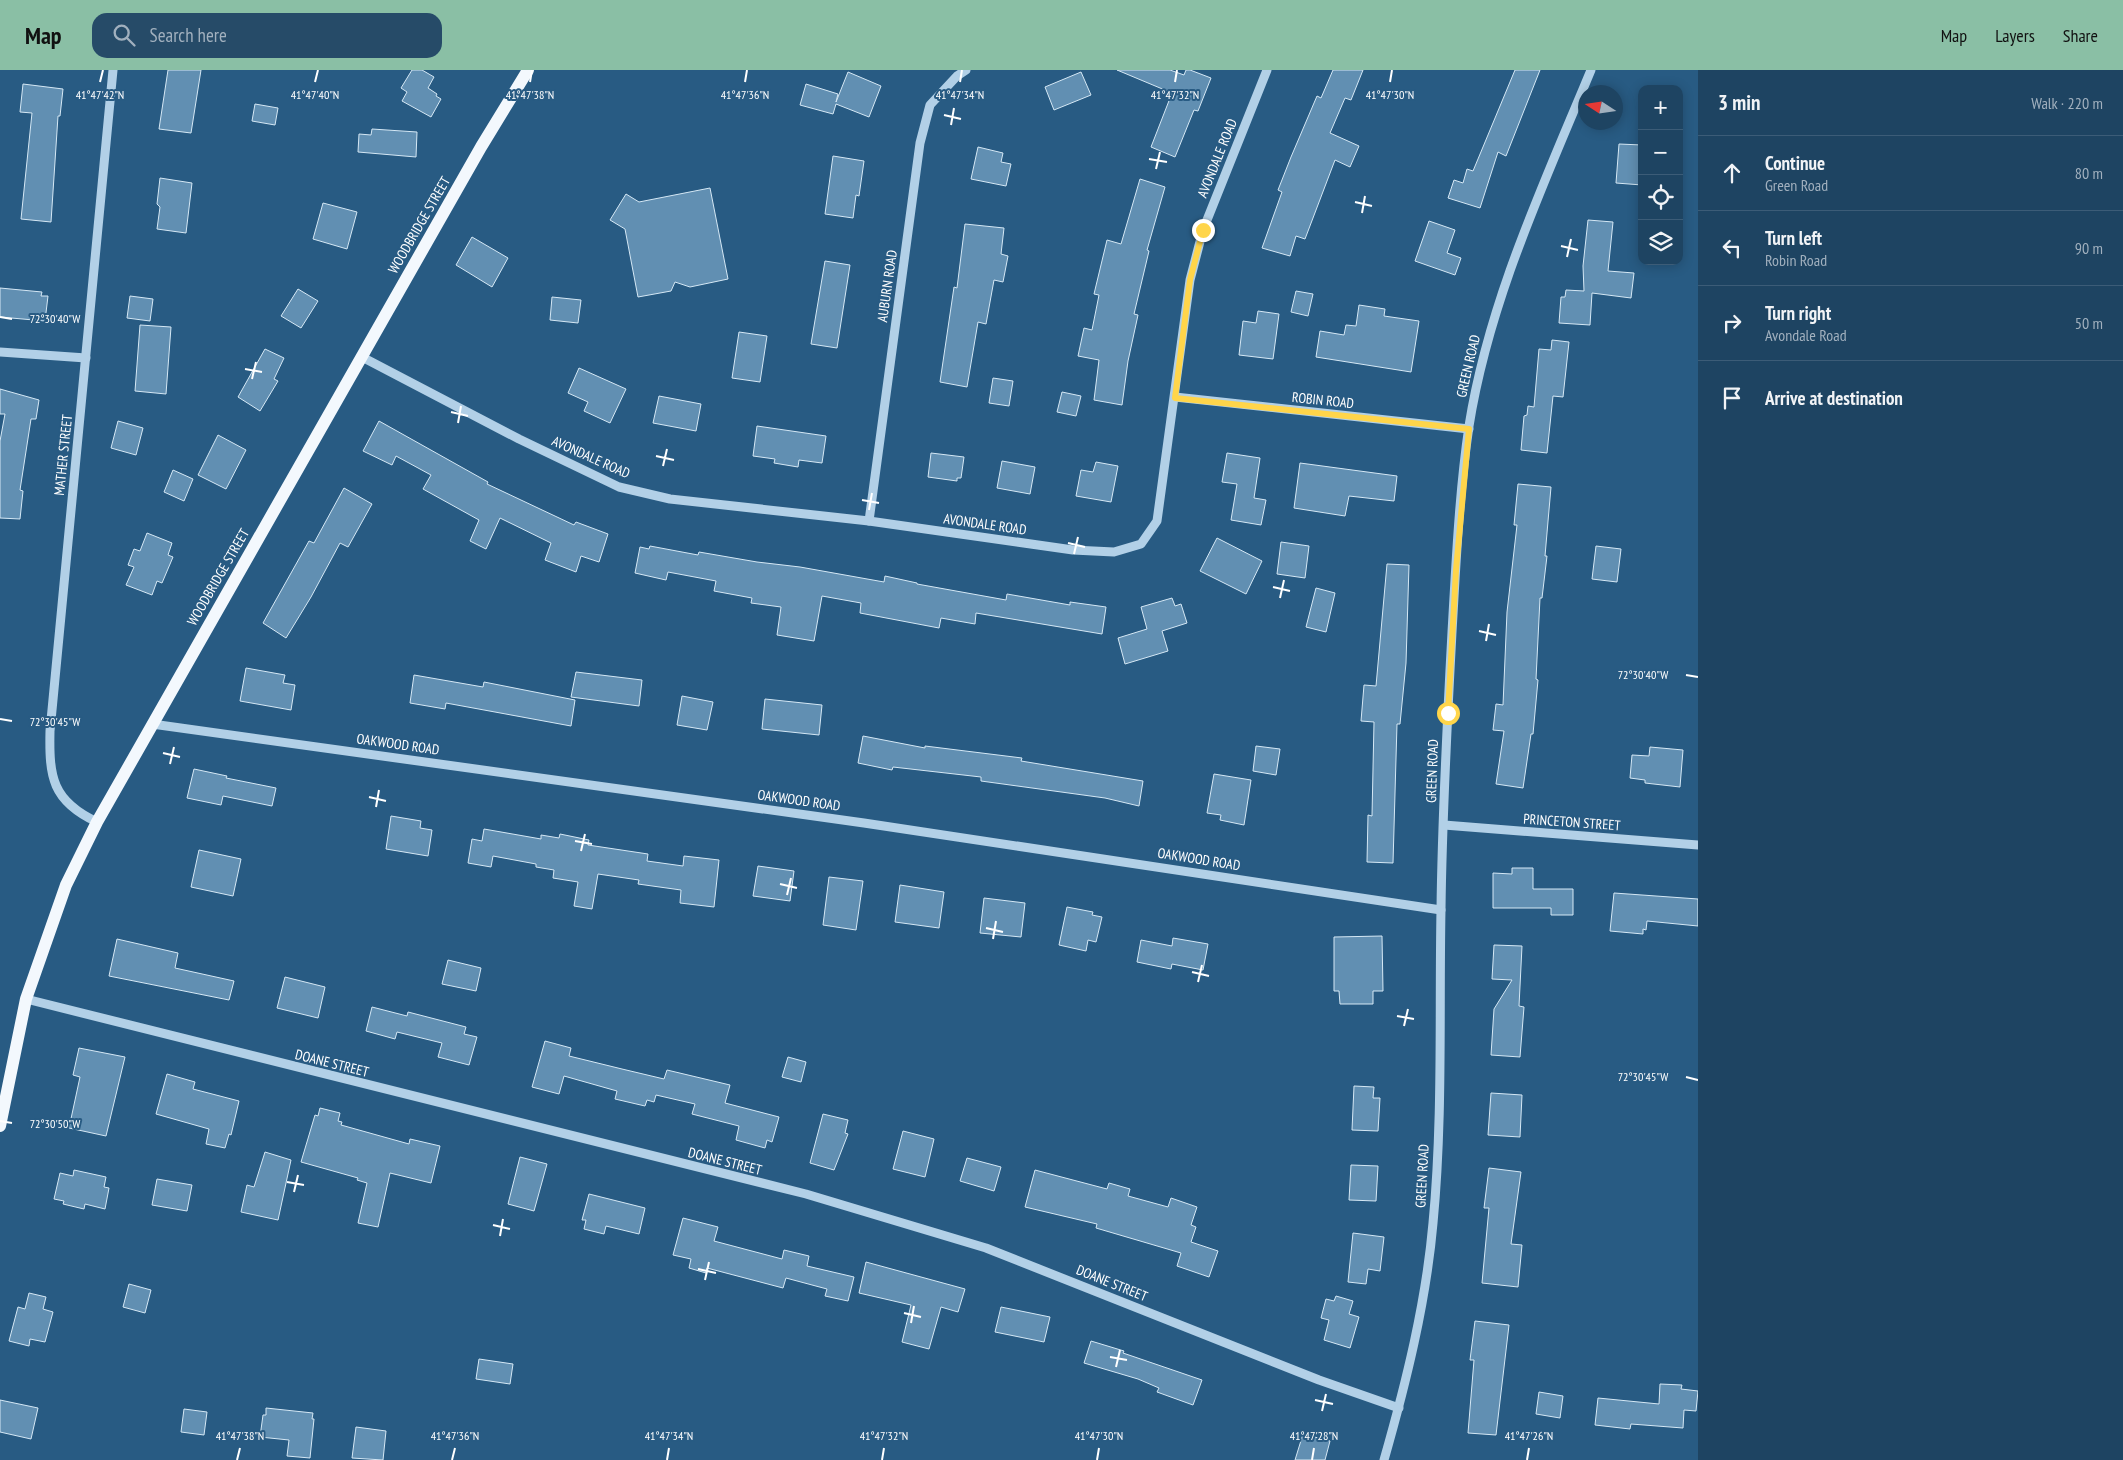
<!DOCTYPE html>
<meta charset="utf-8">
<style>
:root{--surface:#1e4462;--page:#264b68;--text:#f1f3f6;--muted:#a1b0be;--line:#3c5c77;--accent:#8abfa5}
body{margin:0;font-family:"PT Sans Narrow",sans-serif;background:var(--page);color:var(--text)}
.controls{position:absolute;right:15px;top:15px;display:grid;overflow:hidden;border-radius:10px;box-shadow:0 2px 12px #0003}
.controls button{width:45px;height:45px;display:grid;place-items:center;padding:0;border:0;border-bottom:1px solid var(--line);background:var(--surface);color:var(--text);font:25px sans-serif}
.compass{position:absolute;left:1578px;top:15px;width:45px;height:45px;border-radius:50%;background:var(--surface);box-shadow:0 2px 12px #0003;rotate:282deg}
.stop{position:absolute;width:15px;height:15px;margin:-11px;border:4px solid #ffd54a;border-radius:50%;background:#fff}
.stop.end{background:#ffd54a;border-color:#fff;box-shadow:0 1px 5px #0008}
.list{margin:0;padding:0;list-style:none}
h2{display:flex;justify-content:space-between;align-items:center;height:65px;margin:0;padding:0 20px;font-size:21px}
h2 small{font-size:16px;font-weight:400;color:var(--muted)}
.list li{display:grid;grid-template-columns:32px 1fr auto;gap:15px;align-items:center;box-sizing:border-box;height:75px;padding:0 20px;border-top:1px solid var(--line)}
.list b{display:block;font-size:19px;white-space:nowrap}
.list p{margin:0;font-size:16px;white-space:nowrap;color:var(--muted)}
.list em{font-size:16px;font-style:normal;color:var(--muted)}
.icon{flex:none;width:28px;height:28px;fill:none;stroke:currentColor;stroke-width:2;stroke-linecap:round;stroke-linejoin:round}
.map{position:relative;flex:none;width:1698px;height:1390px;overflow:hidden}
header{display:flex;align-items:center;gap:30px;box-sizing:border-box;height:70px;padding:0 25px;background:var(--accent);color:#111}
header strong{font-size:24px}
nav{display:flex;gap:28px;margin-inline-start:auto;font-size:18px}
.search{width:350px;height:45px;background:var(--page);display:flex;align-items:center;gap:12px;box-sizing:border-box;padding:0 18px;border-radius:15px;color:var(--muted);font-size:19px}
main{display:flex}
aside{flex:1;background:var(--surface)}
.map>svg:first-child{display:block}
.building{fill:#618fb2;stroke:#d5e8f5}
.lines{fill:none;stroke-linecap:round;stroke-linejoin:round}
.minor{stroke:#b2d0e7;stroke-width:9}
.major{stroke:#f3f8fd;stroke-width:12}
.route{stroke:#ffd54a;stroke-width:6}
.ticks{fill:none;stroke:#fff;stroke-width:2}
.labels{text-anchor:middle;stroke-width:4;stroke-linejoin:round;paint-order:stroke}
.street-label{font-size:14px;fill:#fff;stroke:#285b83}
.ticks-label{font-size:12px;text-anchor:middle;fill:#fff;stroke:#285b83;stroke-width:4;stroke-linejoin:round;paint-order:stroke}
</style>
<header>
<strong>Map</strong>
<div class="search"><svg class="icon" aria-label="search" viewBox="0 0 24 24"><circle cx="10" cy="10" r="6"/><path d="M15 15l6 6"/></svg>Search here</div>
<nav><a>Map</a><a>Layers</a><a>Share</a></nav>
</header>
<main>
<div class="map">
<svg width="1698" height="1390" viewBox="0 0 1698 1390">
<rect width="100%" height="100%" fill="#285b83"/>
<!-- building -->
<g class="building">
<path d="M168,0H201L191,63L159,59Z"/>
<path d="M412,0H422L434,7L428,18L437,24L436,26L441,29L431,47L402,31L407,22L401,18Z"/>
<path d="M1117,0H1170L1184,5L1186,0H1190L1211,8L1198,41L1194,40L1175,87L1151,77L1172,23Z"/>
<path d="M1333,0H1363L1351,30L1345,28L1330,63L1359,76L1350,97L1335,90L1305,169L1296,166L1290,186L1262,178L1282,122L1278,120L1291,87L1317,26L1321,28Z"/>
<path d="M1515,0H1540L1506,86L1498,82L1480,138L1448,128L1454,110L1463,113L1467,99L1473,101Z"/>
<path d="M848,2L881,16L869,47L836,34L833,44L800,35L806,14L838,24L836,32Z"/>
<path d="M1081,2L1091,25L1054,40L1045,17Z"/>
<path d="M23,14L63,19L60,46H58L51,152L21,149L32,43L20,42Z"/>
<path d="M255,34L278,38L275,55L252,51Z"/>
<path d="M372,59L417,62L416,87L358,82L359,64L371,65Z"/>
<path d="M1619,74L1642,75V115L1616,113Z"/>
<path d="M978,77L1003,83L1001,92L1011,94L1006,116L971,109Z"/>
<path d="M833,86L864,91L859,126L856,125L853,148L825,144Z"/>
<path d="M160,108L192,113L186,163L157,159L160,137L157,134Z"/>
<path d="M1140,109L1165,117L1147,180L1149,181L1134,244L1138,245L1128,291L1122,335L1094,330L1099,290L1078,286L1084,258L1092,260L1099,225L1094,224L1107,170L1121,174Z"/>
<path d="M710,118L728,209L690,217L675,212L671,221L638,227L625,159L610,150L626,124L639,132Z"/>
<path d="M323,133L357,142L347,179L313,169Z"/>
<path d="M1588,150L1613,152L1608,201L1634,203L1631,228L1592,223L1590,255L1559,253L1561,227H1565L1566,220L1584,221L1583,196Z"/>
<path d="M1429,151L1455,160L1447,183L1461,188L1455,205L1415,191Z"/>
<path d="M965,154L1004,158L1001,184L1008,186L1003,212L994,210L986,254L978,252L967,317L940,312L954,217L957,218Z"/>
<path d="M472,167L508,188L492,217L456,195Z"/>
<path d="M825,191L850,195L837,278L811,274Z"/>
<path d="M0,218L42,222L41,226H48L45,251L0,247Z"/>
<path d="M298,219L318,231L301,258L281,246Z"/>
<path d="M1296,221L1313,224L1308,246L1291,242Z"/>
<path d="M130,226L153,229L150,251L127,248Z"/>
<path d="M552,227L581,230L578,253L550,250Z"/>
<path d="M1359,235L1385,239L1384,246L1419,251L1411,302L1316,287L1320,261L1344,265L1346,255L1356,256Z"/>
<path d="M1258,241L1279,244L1273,289L1239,285L1243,251L1256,253Z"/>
<path d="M140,255L171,257L166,324L135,321Z"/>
<path d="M739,262L767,266L760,312L732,308Z"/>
<path d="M1552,270L1569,272L1563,327L1553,326L1547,383L1521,380L1524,346L1527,345L1528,336L1534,337L1539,279L1551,280Z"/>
<path d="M265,279L284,288L274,309L278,311L260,341L238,327Z"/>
<path d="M579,298L626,319L610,353L584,341L588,332L568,323Z"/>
<path d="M993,308L1013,311L1009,336L989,333Z"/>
<path d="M0,319L39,330L36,349H31L20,420L23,421L20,449L0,448V371L5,344H0Z"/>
<path d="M1062,322L1081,326L1076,346L1057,342Z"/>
<path d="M659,326L701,334L696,361L653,353Z"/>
<path d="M118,351L143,358L136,385L111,378Z"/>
<path d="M379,351L488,412L487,414L574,455L576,452L608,464L599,492L581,486L576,502L545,490L551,473L500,448L486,479L470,471L479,450L423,419L431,405L396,386L392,395L363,381Z"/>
<path d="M757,356L826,366L822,393L799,390L798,397L774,393L775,389L753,386Z"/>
<path d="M218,365L246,380L226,419L198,405Z"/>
<path d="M931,383L964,387L961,408H957V411L928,407Z"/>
<path d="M1227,383L1260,388L1254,428L1266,430L1261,455L1231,450L1237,414L1222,412Z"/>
<path d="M1002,391L1035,397L1030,424L997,418Z"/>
<path d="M1096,392L1118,396L1111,432L1076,426L1081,400L1093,402Z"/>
<path d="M1300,393L1397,406L1394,431L1349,426L1345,446L1294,438Z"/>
<path d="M173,400L193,409L184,431L164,422Z"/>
<path d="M1518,414L1551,417L1545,486H1547L1542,528H1540L1536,609L1538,610L1533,664H1531L1523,718L1496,714L1504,661L1493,660L1496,634L1503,635L1507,542L1517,455H1514Z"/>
<path d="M344,418L372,434L348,477L340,473L311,527L286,568L263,553L309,471L314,473Z"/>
<path d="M147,463L172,473L168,485L173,487L162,513L157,511L152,525L126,515L134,497L128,495L134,479L140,481Z"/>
<path d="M1217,468L1262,491L1246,524L1200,501Z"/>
<path d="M1281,472L1309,476L1305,508L1277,504Z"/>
<path d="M650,476L698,485L699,482L757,492L800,497L884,512L885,506L917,513V514L1006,530L1007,524L1070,535V532L1106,537L1102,564L976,543L975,554L941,548L939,558L860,543L861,533L822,526L814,571L777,565L781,537L751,533L752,528L714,521L716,511L668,502L666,510L635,503L640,477L649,479Z"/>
<path d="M1596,476L1621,479L1617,512L1592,509Z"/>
<path d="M1387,494L1409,495L1406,593L1400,654H1397L1393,793L1367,792L1368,745L1372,746L1374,652L1361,651L1364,615L1376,616Z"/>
<path d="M1316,518L1335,523L1326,562L1306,557Z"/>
<path d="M1172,528L1175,536L1181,534L1187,553L1162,561L1168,581L1125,594L1118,568L1147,559L1141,537Z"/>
<path d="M246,598L285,605L283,613L295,615L291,640L240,631Z"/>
<path d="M576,602L642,610L639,636L571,627Z"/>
<path d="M414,605L483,617L484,612L575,630L571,656L446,633L445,639L410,633Z"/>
<path d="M682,626L713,632L707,660L677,655Z"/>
<path d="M765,629L822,635L819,665L762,659Z"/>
<path d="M863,666L925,678V676L1022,688L1021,691L1143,711L1139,736L1105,728L981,711V707L893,697L892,700L858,693Z"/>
<path d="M1256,676L1280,679L1276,705L1253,701Z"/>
<path d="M1650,677L1683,680L1680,717L1645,713V710L1630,708L1632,685L1649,686Z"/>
<path d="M194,699L227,706L226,708L276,718L272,736L223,726L221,735L187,728Z"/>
<path d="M1214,704L1251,710L1244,755L1220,750L1221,745L1207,743Z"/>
<path d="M391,746L421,751L420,758L432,760L428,786L386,779Z"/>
<path d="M484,759L541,769V765L559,768L560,764L589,770L588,775L648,784L647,791L683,796L684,786L719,790L714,837L680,833L681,820L638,814L639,810L598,804L592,839L574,836L578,812L553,808L554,800L536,797V794L493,786L491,797L468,793L472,769L482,771Z"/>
<path d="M199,780L241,789L233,826L191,817Z"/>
<path d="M758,796L794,801L790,831L753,826Z"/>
<path d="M1512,798H1533V819H1573V845H1551V838H1493V803L1512,804Z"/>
<path d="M829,807L863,811L856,860L823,855Z"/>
<path d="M900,815L944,822L939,858L895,852Z"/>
<path d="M1614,823L1698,829V856L1647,851L1646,860L1643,859V864L1610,861Z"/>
<path d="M984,828L1025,833L1021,867L980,863Z"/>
<path d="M1067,837L1093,842L1092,845L1102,847L1096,872L1088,870L1086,881L1059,875Z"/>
<path d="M1382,866L1383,921H1373V934H1340L1339,921H1334V867Z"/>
<path d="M1173,868L1208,874L1203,900L1172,894L1171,899L1137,892L1141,870L1172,876Z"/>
<path d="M117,869L178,883L175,898L234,911L229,930L109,906Z"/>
<path d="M1494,875L1522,876L1519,936L1524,937L1520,987L1491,985L1494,939L1512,910L1492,909Z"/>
<path d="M448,890L481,898L476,921L442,914Z"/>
<path d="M285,907L325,917L318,948L277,938Z"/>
<path d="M372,937L407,946L408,942L466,957L464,964L477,967L469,995L438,987L442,973L397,962L395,969L366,961Z"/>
<path d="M545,971L571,978L569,986L622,999L664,1009L667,1000L730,1015L725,1033L779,1047L772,1072L767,1070L765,1078L736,1070L739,1056L692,1044L695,1034L656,1025L654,1032L647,1030L645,1036L615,1029L617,1021L564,1006L559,1024L532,1017Z"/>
<path d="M79,978L125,987L106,1066L69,1058L80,1007L73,1005Z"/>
<path d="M788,987L806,992L801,1012L782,1007Z"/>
<path d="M167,1004L195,1012L193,1019L239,1031L231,1065L229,1064L225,1078L206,1074L209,1059L156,1044Z"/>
<path d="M1354,1016L1374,1017L1373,1028H1380L1378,1061L1352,1060Z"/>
<path d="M1491,1023L1522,1025L1520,1067L1488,1065Z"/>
<path d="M320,1038L340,1043L338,1051L342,1052L341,1055L409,1074L410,1069L440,1076L431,1113L390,1103L378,1157L358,1153L367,1113L357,1110L358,1108L301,1092L315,1045L318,1046Z"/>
<path d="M823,1044L848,1050L845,1063L848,1064L834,1100L810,1093Z"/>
<path d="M903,1061L934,1069L925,1107L893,1099Z"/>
<path d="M265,1082L291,1090L278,1150L241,1142L247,1115L254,1117Z"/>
<path d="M520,1087L547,1094L534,1141L508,1134Z"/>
<path d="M967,1088L1001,1097L994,1121L960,1111Z"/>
<path d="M1351,1095L1378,1096L1376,1131L1349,1130Z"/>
<path d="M1489,1098L1521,1102L1511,1174L1522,1175L1518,1217L1482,1213L1489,1138H1484Z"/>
<path d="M74,1100L106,1107L104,1117L109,1118L105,1139L85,1134L84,1139L63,1134L64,1131L54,1129L60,1103L73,1106Z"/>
<path d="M1035,1100L1107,1119L1109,1113L1130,1119L1128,1126L1168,1137L1171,1128L1197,1137L1191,1155L1196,1157L1191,1172L1218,1181L1209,1207L1177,1196L1181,1183L1096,1158L1097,1154L1025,1137Z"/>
<path d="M157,1109L192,1115L187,1141L152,1135Z"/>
<path d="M589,1124L645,1138L639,1164L606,1156L604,1164L584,1159L586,1150H582Z"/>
<path d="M683,1148L718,1157L714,1171L782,1189L784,1180L809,1186L807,1196L854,1207L848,1231L825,1226L827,1219L786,1208L783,1218L707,1198L706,1203L689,1198L691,1189L673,1185Z"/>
<path d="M1353,1163L1384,1167L1380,1201L1368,1199L1366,1214L1348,1212Z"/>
<path d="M866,1192L965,1219L958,1242L941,1237L929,1279L902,1272L911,1235L859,1223Z"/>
<path d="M129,1214L151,1220L145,1243L123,1237Z"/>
<path d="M29,1223L46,1227L43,1239L53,1242L45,1272L30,1269L29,1276L9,1271L18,1237L25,1239Z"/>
<path d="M1336,1226L1353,1231L1349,1244L1359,1247L1350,1278L1324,1270L1329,1250L1321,1248L1326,1229L1334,1231Z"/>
<path d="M1001,1237L1050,1247L1044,1272L995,1262Z"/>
<path d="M1475,1251L1509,1255L1496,1365L1468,1363L1474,1290H1470Z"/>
<path d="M1091,1271L1124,1281L1123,1283L1202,1310L1193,1335L1157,1322L1159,1318L1138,1309L1084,1293Z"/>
<path d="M479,1289L513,1294L510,1314L476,1309Z"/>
<path d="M1660,1314L1682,1315L1681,1319L1698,1321L1696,1341L1684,1340L1683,1358L1631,1354L1630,1359L1595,1355L1598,1328L1659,1334Z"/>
<path d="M1539,1322L1563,1326L1560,1348L1536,1344Z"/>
<path d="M0,1330L38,1338L31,1369L0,1362Z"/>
<path d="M266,1338L313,1343L312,1349H314L310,1388L287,1386L289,1370L260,1367L263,1345H266Z"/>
<path d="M184,1339L207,1342L204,1365L181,1362Z"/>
<path d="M356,1357L386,1361L383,1390L352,1388Z"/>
<path d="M1303,1364L1330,1371L1325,1390H1295Z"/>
</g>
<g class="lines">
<!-- minor -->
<g class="minor">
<path d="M0,282L86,288"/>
<path d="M362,287L519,369L619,417L670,429L869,451L1073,480L1114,482L1141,474L1157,451L1190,210L1203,160L1267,0"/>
<path d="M1175,327L1469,359"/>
<path d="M869,451L920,73L930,35L957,6L966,0"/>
<path d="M152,654L864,753L1441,840"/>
<path d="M97,752C52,731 49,707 50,661L113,0"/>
<path d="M1444,755L1698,775"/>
<path d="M26,929L806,1124L986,1178L1319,1310L1399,1338"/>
<path d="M1384,1390C1406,1313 1426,1233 1433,1153C1443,1049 1439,944 1441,840C1442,747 1447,655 1452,562C1456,494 1459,424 1469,356C1489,231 1543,116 1591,0"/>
</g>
<!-- major -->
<path class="major" d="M0,1056L26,929L66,815L97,752L481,77L528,0"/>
</g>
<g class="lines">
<!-- route -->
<path class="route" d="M1203,160L1190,210L1175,328L1469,359L1456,500L1448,643"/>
</g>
<!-- ticks -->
<path class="ticks" d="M100,12L103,0M315,12L318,0M530,12L532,0M745,12L747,0M960,12L962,0M1175,12L1177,0M1390,12L1392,0M944,45L961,49M951,55L954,38M1149,89L1167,92M1156,99L1160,82M1355,132L1372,136M1362,143L1365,126M1561,176L1578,180M1567,187L1571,169M0,247L12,249M245,299L262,302M252,309L256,292M451,342L468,346M458,353L461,336M656,386L674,390M663,396L667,379M862,430L879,433M869,440L872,423M1068,473L1085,477M1074,484L1078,467M1273,517L1290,521M1280,528L1284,510M1479,561L1496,565M1486,571L1489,554M1686,605L1698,607M0,649L12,651M163,683L180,687M170,694L174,677M369,727L386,731M376,737L379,720M575,771L592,774M581,781L585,764M780,814L797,818M787,825L791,808M986,858L1003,862M993,869L996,851M1192,902L1209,906M1198,912L1202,895M1397,946L1414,949M1404,956L1408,939M1686,1007L1698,1010M0,1051L12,1053M287,1112L304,1115M294,1122L298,1105M493,1155L510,1159M500,1166L503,1149M698,1199L716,1203M705,1210L709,1192M904,1243L921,1247M911,1253L914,1236M1110,1287L1127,1290M1116,1297L1120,1280M1315,1330L1333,1334M1322,1341L1326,1324M237,1390L240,1378M452,1390L455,1378M667,1390L669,1378M882,1390L884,1378M1097,1390L1099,1378M1312,1390L1314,1378M1527,1390L1529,1378"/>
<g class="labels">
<!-- street labels -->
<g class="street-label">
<text transform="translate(1217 88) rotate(-68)" y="5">AVONDALE ROAD</text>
<text transform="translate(419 155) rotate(-60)" y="5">WOODBRIDGE STREET</text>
<text transform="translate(887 216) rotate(-82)" y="5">AUBURN ROAD</text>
<text transform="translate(1468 296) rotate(-77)" y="5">GREEN ROAD</text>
<text transform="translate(1323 330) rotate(6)" y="5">ROBIN ROAD</text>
<text transform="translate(63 385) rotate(-84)" y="5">MATHER STREET</text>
<text transform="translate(591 387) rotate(24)" y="5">AVONDALE ROAD</text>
<text transform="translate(985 454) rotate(8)" y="5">AVONDALE ROAD</text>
<text transform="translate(218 507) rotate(-60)" y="5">WOODBRIDGE STREET</text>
<text transform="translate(398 674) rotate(8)" y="5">OAKWOOD ROAD</text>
<text transform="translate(1432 701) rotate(-88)" y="5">GREEN ROAD</text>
<text transform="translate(799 730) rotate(8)" y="5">OAKWOOD ROAD</text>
<text transform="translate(1572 752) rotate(4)" y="5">PRINCETON STREET</text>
<text transform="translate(1199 789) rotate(9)" y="5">OAKWOOD ROAD</text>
<text transform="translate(332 993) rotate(14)" y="5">DOANE STREET</text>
<text transform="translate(725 1091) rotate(14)" y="5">DOANE STREET</text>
<text transform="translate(1422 1106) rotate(-87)" y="5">GREEN ROAD</text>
<text transform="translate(1112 1213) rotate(22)" y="5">DOANE STREET</text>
</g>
</g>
<g class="ticks-label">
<text x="100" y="29">41°47'42"N</text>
<text x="315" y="29">41°47'40"N</text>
<text x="530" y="29">41°47'38"N</text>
<text x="745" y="29">41°47'36"N</text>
<text x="960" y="29">41°47'34"N</text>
<text x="1175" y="29">41°47'32"N</text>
<text x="1390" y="29">41°47'30"N</text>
<text x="55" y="253">72°30'40"W</text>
<text x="1643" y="609">72°30'40"W</text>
<text x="55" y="656">72°30'45"W</text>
<text x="1643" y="1011">72°30'45"W</text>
<text x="55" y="1058">72°30'50"W</text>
<text x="240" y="1370">41°47'38"N</text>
<text x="455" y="1370">41°47'36"N</text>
<text x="669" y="1370">41°47'34"N</text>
<text x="884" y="1370">41°47'32"N</text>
<text x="1099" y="1370">41°47'30"N</text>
<text x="1314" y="1370">41°47'28"N</text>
<text x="1529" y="1370">41°47'26"N</text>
</g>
</svg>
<div class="controls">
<button>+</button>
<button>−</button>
<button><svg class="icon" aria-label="locate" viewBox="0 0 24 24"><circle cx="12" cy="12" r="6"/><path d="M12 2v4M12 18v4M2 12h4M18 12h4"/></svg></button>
<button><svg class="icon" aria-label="layers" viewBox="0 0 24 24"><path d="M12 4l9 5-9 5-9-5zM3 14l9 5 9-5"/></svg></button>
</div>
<svg class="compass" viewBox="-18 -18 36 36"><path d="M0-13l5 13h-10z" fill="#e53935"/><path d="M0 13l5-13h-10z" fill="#a1b0be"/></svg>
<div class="stop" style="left:1448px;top:643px"></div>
<div class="stop end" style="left:1203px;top:160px"></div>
</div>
<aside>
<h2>3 min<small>Walk · 220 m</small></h2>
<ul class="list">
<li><svg class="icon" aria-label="ahead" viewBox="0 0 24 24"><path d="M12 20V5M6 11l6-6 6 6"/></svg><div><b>Continue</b><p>Green Road</p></div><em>80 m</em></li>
<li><svg class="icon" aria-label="left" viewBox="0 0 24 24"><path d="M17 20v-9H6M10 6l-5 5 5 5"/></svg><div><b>Turn left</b><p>Robin Road</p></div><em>90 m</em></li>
<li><svg class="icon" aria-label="right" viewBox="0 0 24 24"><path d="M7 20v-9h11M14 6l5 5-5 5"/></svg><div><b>Turn right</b><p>Avondale Road</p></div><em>50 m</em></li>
<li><svg class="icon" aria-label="arrive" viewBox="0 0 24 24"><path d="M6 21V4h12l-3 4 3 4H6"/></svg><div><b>Arrive at destination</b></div></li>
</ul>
</aside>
</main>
